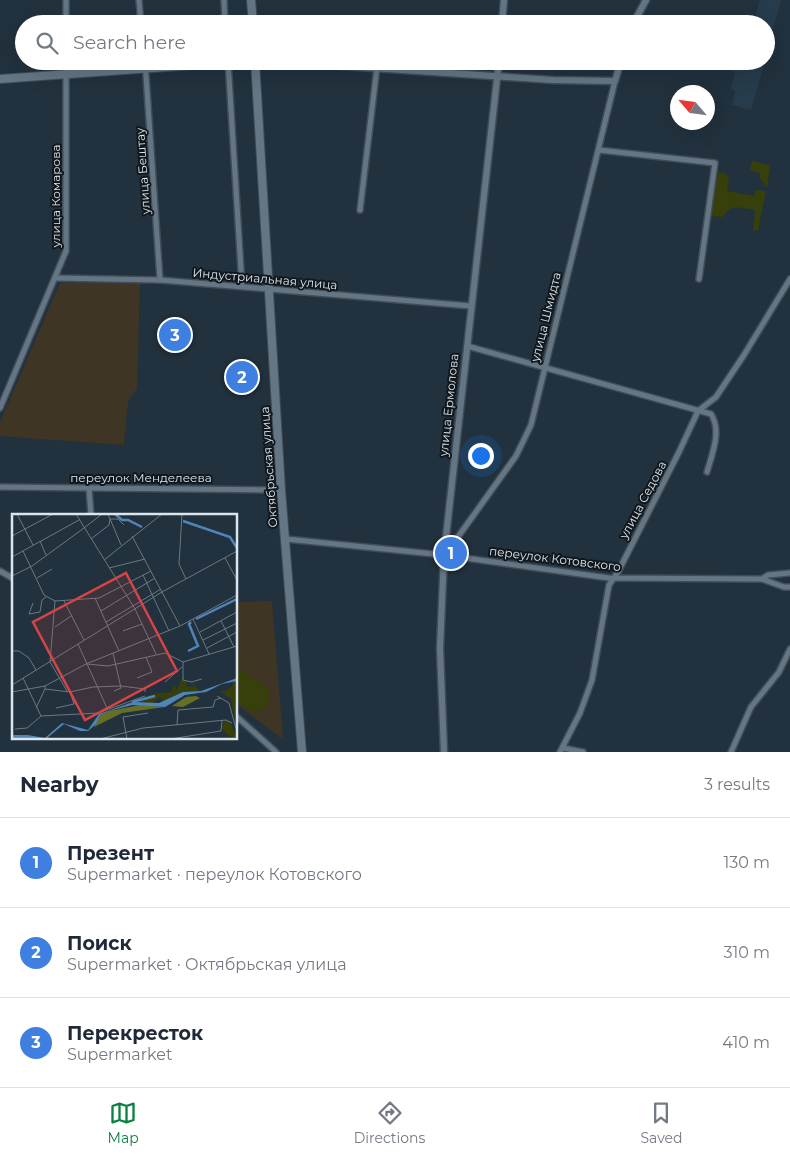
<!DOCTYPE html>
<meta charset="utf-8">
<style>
:root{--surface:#fff;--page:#f2f2f3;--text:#1f2937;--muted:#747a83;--line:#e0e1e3;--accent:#0b8043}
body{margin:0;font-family:Montserrat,sans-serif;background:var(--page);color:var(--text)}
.compass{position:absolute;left:670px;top:85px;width:45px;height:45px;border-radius:50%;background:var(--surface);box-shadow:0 5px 20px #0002;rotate:298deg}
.you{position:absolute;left:480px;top:455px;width:18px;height:18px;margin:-12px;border:4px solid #fff;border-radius:50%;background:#1a73e8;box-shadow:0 0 0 8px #1a73e833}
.badge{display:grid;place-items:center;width:32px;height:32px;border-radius:50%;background:var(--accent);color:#fff;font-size:16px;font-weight:700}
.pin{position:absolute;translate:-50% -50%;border:2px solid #fff;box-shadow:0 1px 5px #0006}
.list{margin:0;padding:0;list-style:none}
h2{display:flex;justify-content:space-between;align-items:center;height:65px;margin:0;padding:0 20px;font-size:21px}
h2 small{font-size:16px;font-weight:400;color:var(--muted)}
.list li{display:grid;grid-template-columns:32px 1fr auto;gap:15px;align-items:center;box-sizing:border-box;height:90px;padding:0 20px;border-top:1px solid var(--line)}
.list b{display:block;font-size:19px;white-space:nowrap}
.list p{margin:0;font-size:16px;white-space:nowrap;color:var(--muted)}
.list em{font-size:16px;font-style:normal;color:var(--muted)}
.icon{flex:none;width:28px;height:28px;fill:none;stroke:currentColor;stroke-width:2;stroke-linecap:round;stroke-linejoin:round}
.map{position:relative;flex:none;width:790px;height:752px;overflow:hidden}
.search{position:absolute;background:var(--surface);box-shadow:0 5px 20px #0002;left:15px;right:15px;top:15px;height:55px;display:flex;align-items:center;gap:12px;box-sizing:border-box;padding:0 18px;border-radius:28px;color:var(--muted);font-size:19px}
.sheet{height:335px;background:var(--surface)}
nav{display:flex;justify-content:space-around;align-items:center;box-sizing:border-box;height:70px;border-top:1px solid var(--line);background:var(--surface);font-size:14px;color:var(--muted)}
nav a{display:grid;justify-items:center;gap:2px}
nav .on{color:var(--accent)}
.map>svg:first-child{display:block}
.built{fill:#263b4b}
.education{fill:#3f3525}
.green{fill:#373f0a}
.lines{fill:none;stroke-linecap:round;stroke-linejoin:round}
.minor-casing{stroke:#404d58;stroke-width:8}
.tertiary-casing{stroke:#404d58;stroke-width:9}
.secondary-casing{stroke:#404d58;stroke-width:10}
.minor{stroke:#647684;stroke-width:5}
.tertiary{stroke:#647684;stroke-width:6}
.secondary{stroke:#647684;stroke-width:8}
.labels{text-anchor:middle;stroke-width:4;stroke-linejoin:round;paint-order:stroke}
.street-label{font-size:12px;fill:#dbe5ed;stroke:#11181d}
.inset-river{fill:none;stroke:#5085ba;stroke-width:2.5}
.inset-road{fill:none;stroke:#6b7983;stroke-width:1}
.view{fill:#d74446;fill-opacity:0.15;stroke:#d74446;stroke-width:2.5}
.inset-edge{fill:none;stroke:#dbe5ed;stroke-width:2.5}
</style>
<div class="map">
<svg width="790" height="752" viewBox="0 0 790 752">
<rect width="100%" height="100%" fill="#21313d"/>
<!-- built -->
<g class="built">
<path d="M760,0H781L766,55V24H736L744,17L754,20Z"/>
<path d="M733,61H765L751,110L732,105L735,91L731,89L735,72L730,70Z"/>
</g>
<!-- education -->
<g class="education">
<path d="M140,281L137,388L128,402L124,445L0,436V422L60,283Z"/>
<path d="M272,601L283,739L236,704V602Z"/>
</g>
<!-- green -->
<g class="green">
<path d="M752,161L769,165L770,168L767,188L760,178V173L750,170Z"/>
<path d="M718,172L726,174L729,180L727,191L754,196L755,190L766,191L758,230L753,231L755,210C740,208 731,203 723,217L711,216Z"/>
<path d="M236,666L268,688L270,701L264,709L251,711L236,701Z"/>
</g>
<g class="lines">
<defs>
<g id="minor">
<path d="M66,0V24"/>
<path d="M139,0L141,24"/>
<path d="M224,0L225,24"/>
<path d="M145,61L160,280"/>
<path d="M228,61L242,286"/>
<path d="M599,150L715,163L699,279"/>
<path d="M360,210L377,67"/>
<path d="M56,278L160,280L471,306"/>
<path d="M467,346L711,414C722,431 712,454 707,472"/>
<path d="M0,408L66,251V61"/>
<path d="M0,487L281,490"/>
<path d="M89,488L91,516"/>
<path d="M286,539L444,555L609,578L762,579L768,575L790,573"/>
<path d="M445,555L516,456L531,425L615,81"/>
<path d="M0,571L14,579"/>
<path d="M762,579L784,587H790"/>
<path d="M236,716L276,752"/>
<path d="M563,748L583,752"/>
<path d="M560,752L580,713L592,680L609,585L618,572L679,452L698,411L716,397L744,355L790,279"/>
<path d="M731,752L751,707L779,672L790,649"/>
</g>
<g id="tertiary">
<path d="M502,24L504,0"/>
<path d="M633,24L646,0"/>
<path d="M269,61L553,80L615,81L621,61"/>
<path d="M444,752L440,648L444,555L499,61"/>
</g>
<g id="secondary">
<path d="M251,0L253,24"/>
<path d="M255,61L281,490L302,752"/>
<path d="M0,79L249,61"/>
</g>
</defs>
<!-- minor casing -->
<use href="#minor" class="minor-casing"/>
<!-- tertiary casing -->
<use href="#tertiary" class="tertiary-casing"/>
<!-- secondary casing -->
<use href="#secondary" class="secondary-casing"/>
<!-- minor -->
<use href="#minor" class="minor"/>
<!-- tertiary -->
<use href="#tertiary" class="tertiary"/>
<!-- secondary -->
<use href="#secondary" class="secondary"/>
</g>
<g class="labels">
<!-- street labels -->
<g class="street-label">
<text transform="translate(143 171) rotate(-94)" y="4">улица Бештау</text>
<text transform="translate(56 196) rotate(-90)" y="4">улица Комарова</text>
<text transform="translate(265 279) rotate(5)" y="4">Индустриальная улица</text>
<text transform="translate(546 317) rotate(-76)" y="4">улица Шмидта</text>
<text transform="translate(449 405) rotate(-84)" y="4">улица Ермолова</text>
<text transform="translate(269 467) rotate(-94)" y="4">Октябрьская улица</text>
<text x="141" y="482">переулок Менделеева</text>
<text transform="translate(643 500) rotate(-62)" y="4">улица Седова</text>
<text transform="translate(555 559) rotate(7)" y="4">переулок Котовского</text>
</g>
</g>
<!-- overview -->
<g transform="translate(12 514)">
<rect width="225" height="225" fill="#21313d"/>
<path d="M169,165L174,168L175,173H181V168L187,177L171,178L149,189L151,185L148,183L140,189L123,188L140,180L159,178L162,171L165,176ZM221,167H225V178L220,180L225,179V217L219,185L208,177H214L221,171ZM212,207H217L225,222L221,224L214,220L210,214Z" fill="#373f0a"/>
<path d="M184,182L188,184L171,193L160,192L174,183ZM128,191L153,193L110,199L82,213L88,201L97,197Z" fill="#657026"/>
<path d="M225,164V167L210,170L194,178L173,181L153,193L120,191L97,197L88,201L84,210L76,217H68L52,210L34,225H0V221H16L33,224L50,209L76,216L87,200L121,188L147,189L171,178L189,177Z" fill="#5085ba"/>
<path class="inset-river" d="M103,0L110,6H116L130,13M171,7L218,23L225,34M184,105L225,85M176,137L186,132L177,110L179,108M120,188L143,182"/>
<path class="inset-road" d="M5,0L21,31M64,0L123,95M96,0L109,31M170,0L167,50L174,65M72,14L90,0M0,22L41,0M120,22L168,112M79,25L97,11L98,5H106L112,11M28,27L34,41M11,37L32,81L43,87L87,84L139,57M0,43L67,6M213,44L225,66M92,46L150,0M97,54L133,45M131,61L157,117M0,62L20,52L72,14M25,64L40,55M83,84L107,137M43,87L38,148L55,177M52,87L72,126M21,89L17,100L28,98L30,86L34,83M123,95L144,140M89,97L143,64M181,105L197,140M209,107L222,133M94,108L149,75M43,113L59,102M111,117L130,110M188,118L225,98M191,126L225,109M66,130L95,194M195,134L225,118M0,137H7L17,144L24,156M101,139L109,174L102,177M171,148L225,132M171,148V166L179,168L190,165M75,150L96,152L153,139L171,148M11,164L29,202L86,199L133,182M125,164L140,158L134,143M153,168L170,153M0,171L150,78L225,37M33,172V175L58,178L81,173L109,172L133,175V178M0,178L33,172L74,150L168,112L225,81M205,182L217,189L225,218M24,194L33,175M44,194L62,190L58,178M165,211L166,196L201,193L203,186L209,184M3,215L15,214L29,202M88,225L131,214L214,206L220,209M115,225L111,203L136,199M158,225L209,217L210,207"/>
<path class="view" d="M114,59L165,157L73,206L21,108Z"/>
<rect width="225" height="225" class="inset-edge"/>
</g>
</svg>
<svg class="compass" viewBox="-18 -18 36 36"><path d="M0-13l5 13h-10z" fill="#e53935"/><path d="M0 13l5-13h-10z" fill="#747a83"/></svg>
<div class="you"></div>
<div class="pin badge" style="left:451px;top:553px;background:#3f7fe0">1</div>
<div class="pin badge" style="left:242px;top:377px;background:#3f7fe0">2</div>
<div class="pin badge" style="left:175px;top:335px;background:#3f7fe0">3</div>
<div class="search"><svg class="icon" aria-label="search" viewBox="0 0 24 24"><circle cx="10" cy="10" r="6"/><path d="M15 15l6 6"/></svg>Search here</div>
</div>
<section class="sheet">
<h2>Nearby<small>3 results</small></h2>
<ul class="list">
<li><span class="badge" style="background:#3f7fe0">1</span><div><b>Презент</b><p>Supermarket · переулок Котовского</p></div><em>130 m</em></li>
<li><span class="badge" style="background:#3f7fe0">2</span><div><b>Поиск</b><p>Supermarket · Октябрьская улица</p></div><em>310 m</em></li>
<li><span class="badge" style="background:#3f7fe0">3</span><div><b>Перекресток</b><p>Supermarket</p></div><em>410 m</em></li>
</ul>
</section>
<nav>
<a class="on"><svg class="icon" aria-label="map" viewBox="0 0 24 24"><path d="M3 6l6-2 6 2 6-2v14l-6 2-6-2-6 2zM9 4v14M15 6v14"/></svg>Map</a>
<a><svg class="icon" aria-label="directions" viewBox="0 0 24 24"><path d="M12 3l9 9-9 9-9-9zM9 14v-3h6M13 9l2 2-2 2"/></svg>Directions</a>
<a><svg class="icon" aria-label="saved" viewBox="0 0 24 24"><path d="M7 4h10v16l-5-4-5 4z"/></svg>Saved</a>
</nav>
